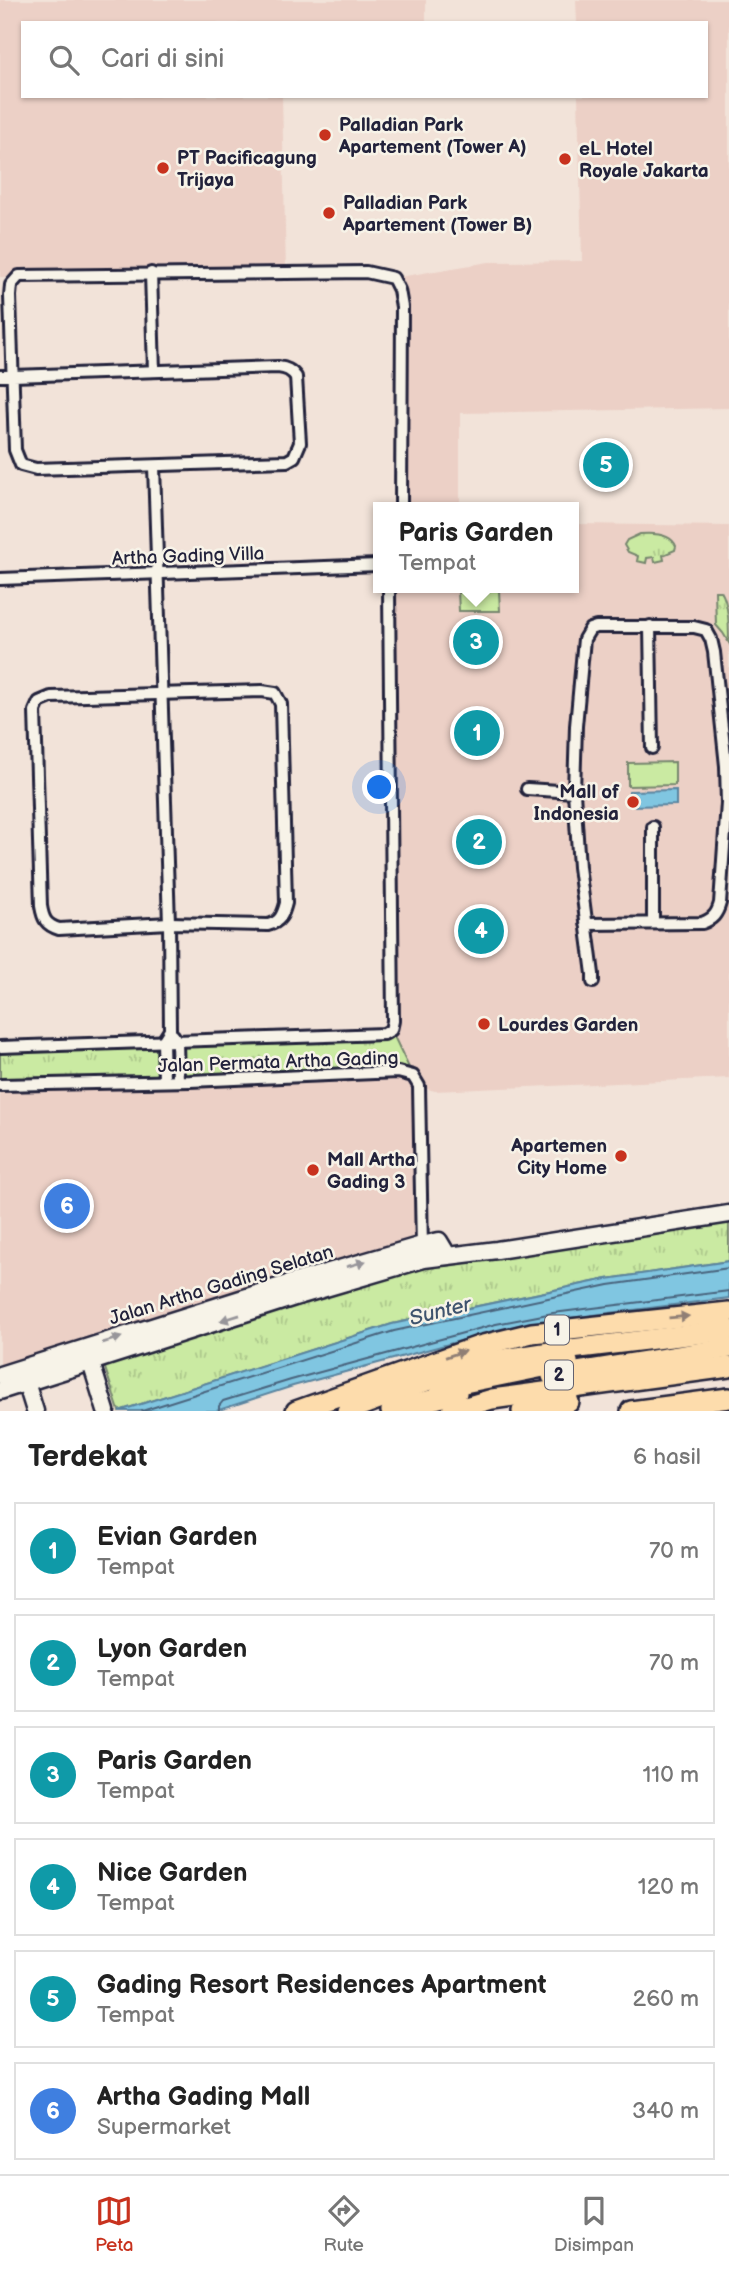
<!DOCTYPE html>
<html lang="id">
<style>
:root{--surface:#fff;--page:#f2f2f2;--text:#222;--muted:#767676;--line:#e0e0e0;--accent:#c8321e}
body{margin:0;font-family:"Balsamiq Sans",sans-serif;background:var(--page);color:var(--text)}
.you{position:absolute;left:380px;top:788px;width:24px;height:24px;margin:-18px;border:5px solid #fff;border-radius:50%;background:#1a73e8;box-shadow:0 0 0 10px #1a73e833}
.badge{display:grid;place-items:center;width:46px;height:46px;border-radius:50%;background:var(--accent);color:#fff;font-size:23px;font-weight:700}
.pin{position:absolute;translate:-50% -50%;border:4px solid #fff;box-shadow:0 2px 7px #0006}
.popup{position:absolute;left:373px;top:502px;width:206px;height:91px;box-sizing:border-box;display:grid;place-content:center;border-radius:0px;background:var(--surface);filter:drop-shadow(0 2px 5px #0005);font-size:23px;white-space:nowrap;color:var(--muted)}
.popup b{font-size:26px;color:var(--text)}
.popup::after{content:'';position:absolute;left:50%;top:100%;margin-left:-14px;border:14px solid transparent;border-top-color:var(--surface)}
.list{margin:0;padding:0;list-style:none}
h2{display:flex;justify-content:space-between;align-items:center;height:91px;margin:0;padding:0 28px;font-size:30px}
h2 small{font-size:23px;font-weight:400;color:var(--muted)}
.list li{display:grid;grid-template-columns:46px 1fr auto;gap:21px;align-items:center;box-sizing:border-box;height:98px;margin:0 14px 14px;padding:0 14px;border:2px solid var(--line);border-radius:0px}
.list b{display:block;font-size:26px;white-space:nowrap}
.list p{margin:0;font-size:23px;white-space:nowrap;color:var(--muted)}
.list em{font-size:23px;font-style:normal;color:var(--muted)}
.icon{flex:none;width:38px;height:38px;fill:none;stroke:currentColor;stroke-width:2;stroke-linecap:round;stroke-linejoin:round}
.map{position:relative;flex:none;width:729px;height:1411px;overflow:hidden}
.search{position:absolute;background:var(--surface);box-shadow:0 2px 5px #0004;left:21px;right:21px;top:21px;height:77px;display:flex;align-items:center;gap:18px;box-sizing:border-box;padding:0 24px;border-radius:0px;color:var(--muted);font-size:26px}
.sheet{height:763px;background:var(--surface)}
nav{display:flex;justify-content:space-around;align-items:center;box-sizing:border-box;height:98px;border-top:2px solid var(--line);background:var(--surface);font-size:19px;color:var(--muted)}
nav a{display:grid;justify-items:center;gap:4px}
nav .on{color:var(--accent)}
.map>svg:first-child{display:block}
.built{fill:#ecd0c6}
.grass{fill:url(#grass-tufts);stroke:#76866e;stroke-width:2}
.pitch{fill:#caeaa2;stroke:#76866e;stroke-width:2}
.water{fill:#80c6e1;stroke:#5a849f;stroke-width:2}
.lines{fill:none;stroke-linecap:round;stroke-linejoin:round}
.shore{stroke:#48647d;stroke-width:2}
.street-casing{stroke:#22223b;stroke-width:16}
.secondary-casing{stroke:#22223b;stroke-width:21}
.highway-casing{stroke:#22223b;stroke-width:24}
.street{stroke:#f7f3e8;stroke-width:10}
.secondary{stroke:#f7f3e8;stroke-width:16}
.highway{stroke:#fddcac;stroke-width:19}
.oneway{fill:#97959a}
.oneway2{fill:#907f74}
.poi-dot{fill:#c8321e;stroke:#f7f3e8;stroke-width:2.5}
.labels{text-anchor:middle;stroke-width:5;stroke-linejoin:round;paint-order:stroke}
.shield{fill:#f7f3e8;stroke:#62616f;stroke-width:2}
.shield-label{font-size:18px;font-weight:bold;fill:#22223b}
.poi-label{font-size:19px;font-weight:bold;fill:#22223b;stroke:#f7f3e8;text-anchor:start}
.street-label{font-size:19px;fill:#22223b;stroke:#f7f3e8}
.water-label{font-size:21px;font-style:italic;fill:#3e536d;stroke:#f7f3e8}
</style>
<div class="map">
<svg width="729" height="1411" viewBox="0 0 729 1411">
<defs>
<pattern id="grass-tufts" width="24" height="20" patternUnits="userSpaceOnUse" patternTransform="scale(1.75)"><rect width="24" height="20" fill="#caeaa2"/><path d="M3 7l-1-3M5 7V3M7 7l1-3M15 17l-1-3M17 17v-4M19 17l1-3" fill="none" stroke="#adc88c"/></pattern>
</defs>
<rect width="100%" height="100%" fill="#f2e3d9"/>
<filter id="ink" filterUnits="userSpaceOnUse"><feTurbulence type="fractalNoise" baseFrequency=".0143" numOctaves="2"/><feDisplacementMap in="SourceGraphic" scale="14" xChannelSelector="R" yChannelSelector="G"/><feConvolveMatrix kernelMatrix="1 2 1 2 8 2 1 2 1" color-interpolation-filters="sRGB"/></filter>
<g filter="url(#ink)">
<!-- built -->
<g class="built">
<path d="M0,0H426V23H23V96H282L286,272L0,277Z"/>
<path d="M576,0H729V408L460,413V507H401L402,305L393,278L489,262L582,261L578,96H706V23H577Z"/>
<path d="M574,524L729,526V1078L435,1091L419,1087L422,1245L0,1377V1084L413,1075L391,1030L389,588H574Z"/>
</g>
<!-- grass -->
<g class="grass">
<path d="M640,534C653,533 671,533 676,546L675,550L663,555L664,560L655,562L654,557L647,558L646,563L637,561L638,556L628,552L624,545L627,540Z"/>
<path d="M715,591H721C729,604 729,627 729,643L723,633L716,625Z"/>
<path d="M391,1030L413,1076L178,1081L177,1041Z"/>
<path d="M163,1041L164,1081L0,1085V1047Z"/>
<path d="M729,1214V1261L607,1279L392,1324L119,1411L104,1365L424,1259Z"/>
</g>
<!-- pitch -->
<g class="pitch">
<path d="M499,590L500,611H459L458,591Z"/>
<path d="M675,762V785L628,786V763Z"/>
</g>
<!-- water -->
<g class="water">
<path d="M676,790V805L629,806V791Z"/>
<path d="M729,1261V1298L554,1320L497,1331L293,1386L216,1411H119L392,1324L607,1279Z"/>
</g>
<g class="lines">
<!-- shore -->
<g class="shore">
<path d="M142,1411L394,1331L609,1285L729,1268"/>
<path d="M219,1411V1406L223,1401L291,1380L496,1324L553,1313L729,1291"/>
</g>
<defs>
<g id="street">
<path d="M151,273L154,371"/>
<path d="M0,376H13L278,367C286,368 291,370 296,377L300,443L294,457L287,461L36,469L21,465L15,450L10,296L11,285L19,276L366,272L393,278L399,290L402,307L401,507"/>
<path d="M154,466L169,923L170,1030L163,1041L164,1081"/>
<path d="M0,579L378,565"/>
<path d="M650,626L652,748"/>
<path d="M262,691L275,693L281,704L286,903C283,915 280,922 268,925L169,923L59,929C46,925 43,919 41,906L35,711L39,702L51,697Z"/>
<path d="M527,789L574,792"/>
<path d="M653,827V923"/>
<path d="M586,924L702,923C713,919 717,914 720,903L727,803L726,766L714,652L711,639L706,630L694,627H596L590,629L584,639L576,726L574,792L579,867L593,974V982"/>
<path d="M173,1035L177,1041L178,1081"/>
<path d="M0,1047L384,1034L391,1030L393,1021L389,588"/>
<path d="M0,1085L190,1081L398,1072L413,1076L419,1086L422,1249"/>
</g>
<g id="secondary">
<path d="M88,1353L106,1411"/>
<path d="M0,1375L291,1283L422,1245L439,1241L448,1256"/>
<path d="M26,1382L35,1411"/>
<path d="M0,1391L295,1297L424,1259L497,1250L729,1214"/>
</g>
<g id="highway">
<path d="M552,1376L729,1348"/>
<path d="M440,1388L568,1362"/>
<path d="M296,1411L479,1346L532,1333L729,1312"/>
<path d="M347,1411L440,1376L485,1362L563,1350L729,1330"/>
<path d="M391,1411L457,1393"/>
<path d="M452,1411L492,1399L729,1367"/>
<path d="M522,1411L569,1402"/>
<path d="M631,1411L729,1398"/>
</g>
</defs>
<!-- street casing -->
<use href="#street" class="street-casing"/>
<!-- secondary casing -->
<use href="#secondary" class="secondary-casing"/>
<!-- highway casing -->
<use href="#highway" class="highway-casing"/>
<!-- street -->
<use href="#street" class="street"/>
<!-- secondary -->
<use href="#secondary" class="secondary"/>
<!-- highway -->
<use href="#highway" class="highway"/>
</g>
<!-- one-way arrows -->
<defs><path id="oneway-solid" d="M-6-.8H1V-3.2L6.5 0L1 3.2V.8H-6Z" transform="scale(1.75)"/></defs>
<g class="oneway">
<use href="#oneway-solid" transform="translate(356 1264) rotate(-16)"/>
<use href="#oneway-solid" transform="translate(230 1318) rotate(163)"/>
<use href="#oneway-solid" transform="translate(112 1340) rotate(-17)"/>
</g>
<g class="oneway2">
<use href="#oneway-solid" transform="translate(679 1317) rotate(-5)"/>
<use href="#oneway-solid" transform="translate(455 1354) rotate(-19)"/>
</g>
</g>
<!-- markers -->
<g class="poi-dot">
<circle cx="325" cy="135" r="7"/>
<circle cx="565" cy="159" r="7"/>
<circle cx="163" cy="168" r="7"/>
<circle cx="329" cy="213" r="7"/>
<circle cx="633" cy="802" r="7"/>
<circle cx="484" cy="1024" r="7"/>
<circle cx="621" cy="1156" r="7"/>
<circle cx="313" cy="1170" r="7"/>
</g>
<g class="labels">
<!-- shield labels -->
<g class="shield">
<rect x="545" y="1315.5" width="24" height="29" rx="5"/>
<rect x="545" y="1360.5" width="28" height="29" rx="5"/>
</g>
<g class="shield-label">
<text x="557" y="1336">1</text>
<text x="559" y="1381">2</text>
</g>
<!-- poi labels -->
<g class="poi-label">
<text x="339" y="131">Palladian Park<tspan x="339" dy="22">Apartement (Tower A)</tspan></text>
<text x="579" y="155">eL Hotel<tspan x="579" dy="22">Royale Jakarta</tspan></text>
<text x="177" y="164">PT Pacificagung<tspan x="177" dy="22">Trijaya</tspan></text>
<text x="343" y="209">Palladian Park<tspan x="343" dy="22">Apartement (Tower B)</tspan></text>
<text x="619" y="798" text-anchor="end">Mall of<tspan x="619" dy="22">Indonesia</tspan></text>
<text x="498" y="1031">Lourdes Garden</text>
<text x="607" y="1152" text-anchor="end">Apartemen<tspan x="607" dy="22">City Home</tspan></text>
<text x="327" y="1166">Mall Artha<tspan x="327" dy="22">Gading 3</tspan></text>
</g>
<!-- street labels -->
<g class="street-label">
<text transform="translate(188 555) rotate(-2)" y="7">Artha Gading Villa</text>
<text transform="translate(278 1061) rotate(-2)" y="7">Jalan Permata Artha Gading</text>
<text transform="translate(221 1284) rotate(-17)" y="7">Jalan Artha Gading Selatan</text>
</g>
<!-- water labels -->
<g class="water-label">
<text transform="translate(440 1311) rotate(-14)" y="7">Sunter</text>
</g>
</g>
</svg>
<div class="you"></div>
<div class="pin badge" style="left:477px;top:733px;background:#0f9aa8">1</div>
<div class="pin badge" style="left:479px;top:842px;background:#0f9aa8">2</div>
<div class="pin badge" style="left:476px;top:642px;background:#0f9aa8">3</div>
<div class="popup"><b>Paris Garden</b>Tempat</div>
<div class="pin badge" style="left:481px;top:931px;background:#0f9aa8">4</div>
<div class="pin badge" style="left:606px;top:465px;background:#0f9aa8">5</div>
<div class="pin badge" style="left:67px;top:1206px;background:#3f7fe0">6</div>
<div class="search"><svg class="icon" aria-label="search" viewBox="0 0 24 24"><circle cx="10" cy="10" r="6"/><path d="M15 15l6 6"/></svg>Cari di sini</div>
</div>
<section class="sheet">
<h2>Terdekat<small>6 hasil</small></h2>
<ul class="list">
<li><span class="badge" style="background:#0f9aa8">1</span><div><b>Evian Garden</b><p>Tempat</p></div><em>70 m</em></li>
<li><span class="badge" style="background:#0f9aa8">2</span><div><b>Lyon Garden</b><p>Tempat</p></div><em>70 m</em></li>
<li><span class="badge" style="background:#0f9aa8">3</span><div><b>Paris Garden</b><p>Tempat</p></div><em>110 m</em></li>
<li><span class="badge" style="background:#0f9aa8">4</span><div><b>Nice Garden</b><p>Tempat</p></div><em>120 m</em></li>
<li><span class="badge" style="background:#0f9aa8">5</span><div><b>Gading Resort Residences Apartment</b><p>Tempat</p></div><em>260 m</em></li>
<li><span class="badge" style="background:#3f7fe0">6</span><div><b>Artha Gading Mall</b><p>Supermarket</p></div><em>340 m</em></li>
</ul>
</section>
<nav>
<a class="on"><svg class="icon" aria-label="map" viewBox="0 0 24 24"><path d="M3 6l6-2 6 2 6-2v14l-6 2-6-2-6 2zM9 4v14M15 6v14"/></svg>Peta</a>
<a><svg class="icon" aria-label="directions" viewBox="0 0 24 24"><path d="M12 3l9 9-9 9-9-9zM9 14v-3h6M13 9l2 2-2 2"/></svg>Rute</a>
<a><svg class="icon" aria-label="saved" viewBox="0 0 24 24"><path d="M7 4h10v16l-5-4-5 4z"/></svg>Disimpan</a>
</nav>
